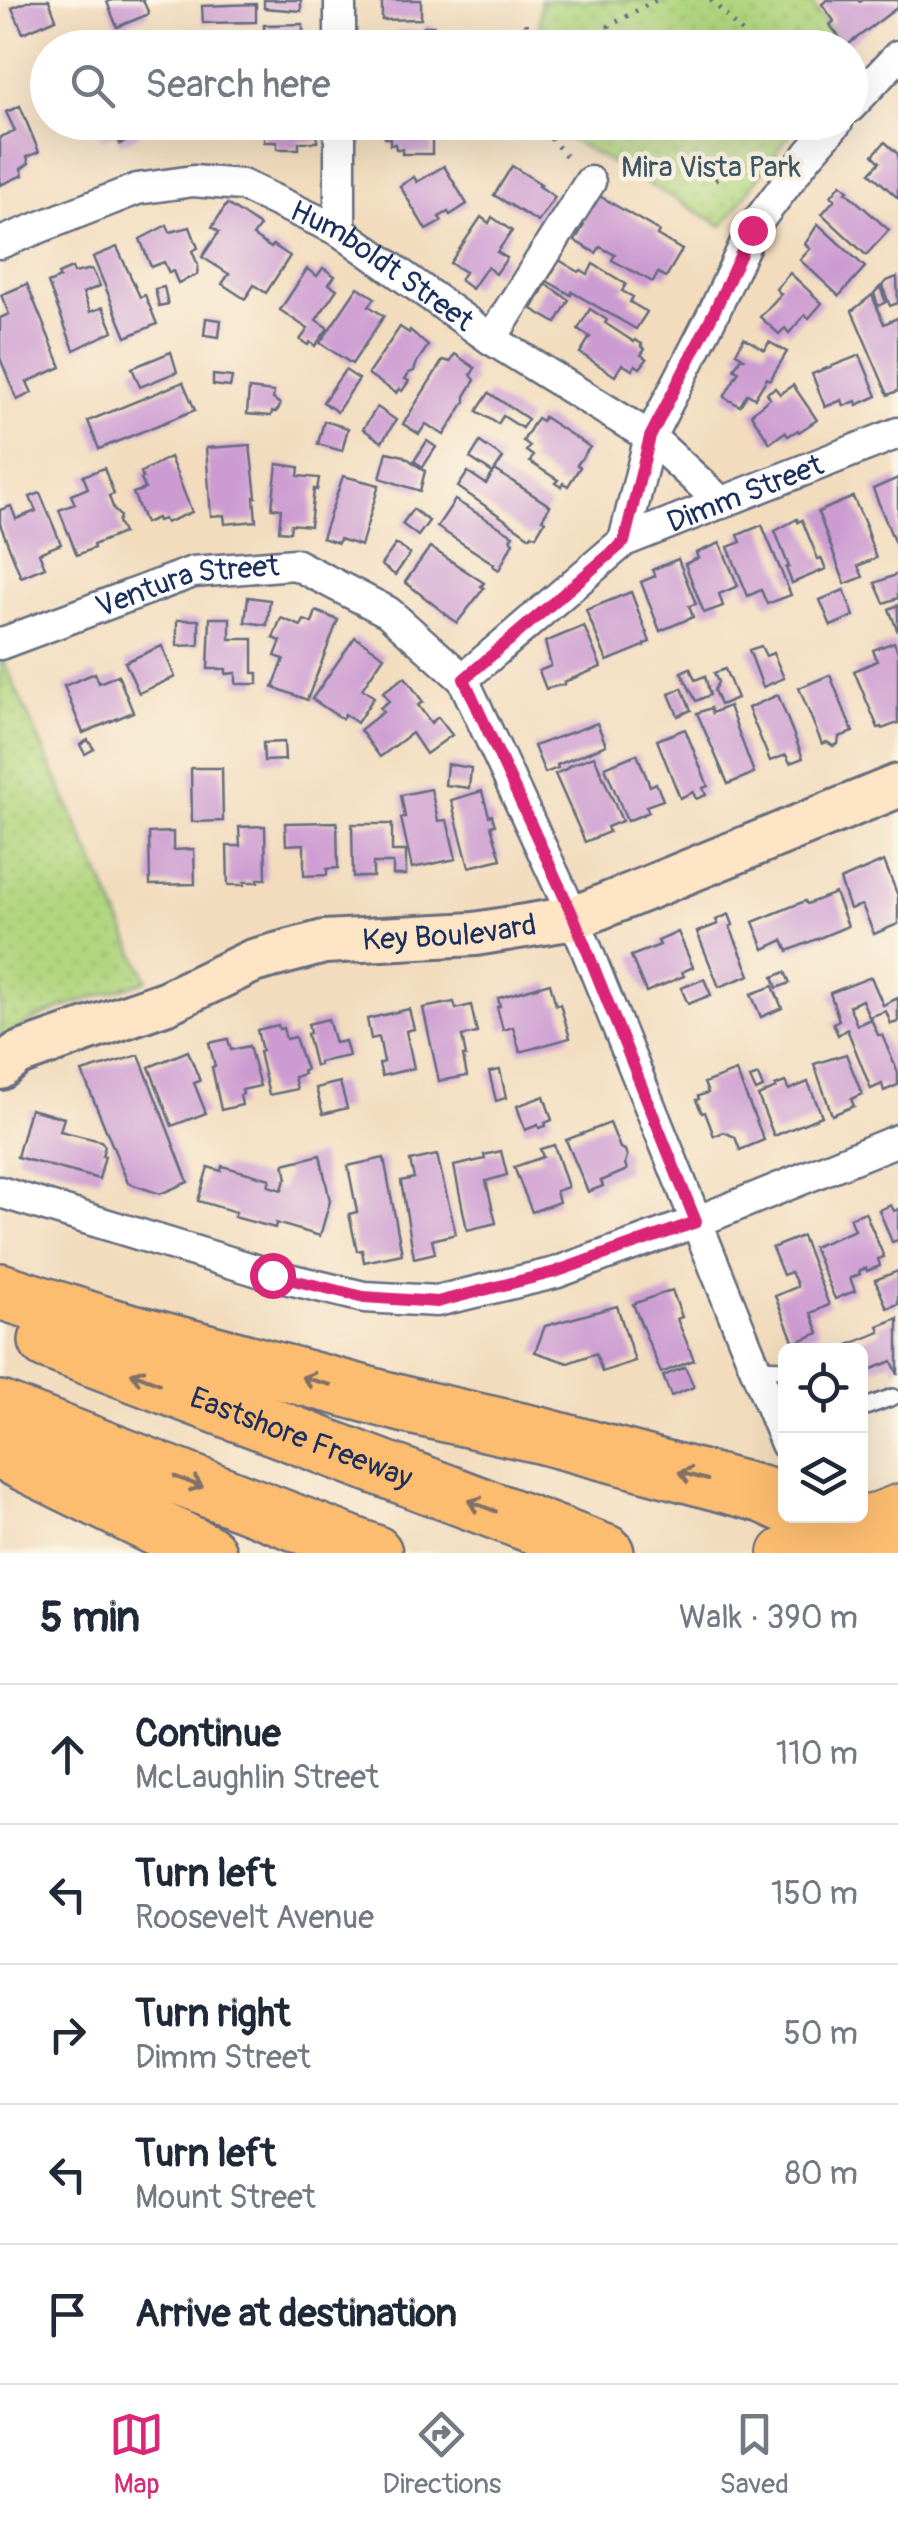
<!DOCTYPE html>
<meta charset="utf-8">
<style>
:root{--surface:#fff;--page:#f2f2f3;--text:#1f2937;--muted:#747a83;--line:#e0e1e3;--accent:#db2777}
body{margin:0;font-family:Pangolin,sans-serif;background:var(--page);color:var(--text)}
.controls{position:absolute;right:30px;bottom:30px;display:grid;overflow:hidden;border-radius:15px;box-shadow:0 10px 40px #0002}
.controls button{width:90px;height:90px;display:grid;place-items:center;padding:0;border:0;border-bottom:2px solid var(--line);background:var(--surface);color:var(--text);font:50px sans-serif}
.stop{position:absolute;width:30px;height:30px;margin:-22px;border:8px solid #db2777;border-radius:50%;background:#fff}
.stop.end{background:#db2777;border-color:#fff;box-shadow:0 2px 10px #0008}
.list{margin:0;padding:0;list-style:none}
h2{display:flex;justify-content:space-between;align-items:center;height:130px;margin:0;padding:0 40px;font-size:42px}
h2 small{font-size:32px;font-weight:400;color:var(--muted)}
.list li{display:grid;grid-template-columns:65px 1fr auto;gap:30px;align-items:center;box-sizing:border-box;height:140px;padding:0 40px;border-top:2px solid var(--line)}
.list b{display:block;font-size:38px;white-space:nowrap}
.list p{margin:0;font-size:32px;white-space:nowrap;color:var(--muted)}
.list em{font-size:32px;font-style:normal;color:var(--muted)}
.icon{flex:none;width:55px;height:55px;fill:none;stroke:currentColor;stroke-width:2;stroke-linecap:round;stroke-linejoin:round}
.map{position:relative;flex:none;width:898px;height:1553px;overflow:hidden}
.search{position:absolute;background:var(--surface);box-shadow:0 10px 40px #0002;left:30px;right:30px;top:30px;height:110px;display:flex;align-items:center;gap:25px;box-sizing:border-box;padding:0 35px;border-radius:55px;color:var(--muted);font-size:38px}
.sheet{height:830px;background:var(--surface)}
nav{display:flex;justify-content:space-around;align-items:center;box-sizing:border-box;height:140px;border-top:2px solid var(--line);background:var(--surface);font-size:28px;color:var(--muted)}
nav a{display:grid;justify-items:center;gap:5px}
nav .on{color:var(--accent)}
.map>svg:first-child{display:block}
.green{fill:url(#green-dots);stroke:#66826e;stroke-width:2.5}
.building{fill:#cc9bd2}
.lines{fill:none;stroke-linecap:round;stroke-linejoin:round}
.lane-casing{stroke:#666c7f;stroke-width:20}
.street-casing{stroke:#666c7f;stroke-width:35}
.secondary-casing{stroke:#666c7f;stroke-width:48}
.primary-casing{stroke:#666c7f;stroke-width:52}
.highway-casing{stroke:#666c7f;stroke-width:60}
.path{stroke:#666c7f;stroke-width:5;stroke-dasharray:2.5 8;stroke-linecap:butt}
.lane{stroke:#fff;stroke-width:15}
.street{stroke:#fff;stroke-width:30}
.secondary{stroke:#fee5c5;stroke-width:42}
.primary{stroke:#fcbd6f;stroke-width:48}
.highway{stroke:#fcbd6f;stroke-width:55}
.oneway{stroke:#806f66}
.route{stroke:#db2777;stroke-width:12}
.labels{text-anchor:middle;stroke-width:9;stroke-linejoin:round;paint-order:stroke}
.park-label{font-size:30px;fill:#405966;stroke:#fcf5e5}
.street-label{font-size:30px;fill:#1b2f5e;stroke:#fcf5e5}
</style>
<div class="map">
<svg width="898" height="1553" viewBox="0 0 898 1553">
<defs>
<pattern id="green-dots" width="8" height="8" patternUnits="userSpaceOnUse" patternTransform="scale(2.5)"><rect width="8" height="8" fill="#b1d67f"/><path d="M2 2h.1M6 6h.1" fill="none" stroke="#98b870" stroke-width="1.8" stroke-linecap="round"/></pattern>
</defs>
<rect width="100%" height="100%" fill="#fcf5e5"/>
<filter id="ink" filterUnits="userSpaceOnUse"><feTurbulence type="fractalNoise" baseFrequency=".01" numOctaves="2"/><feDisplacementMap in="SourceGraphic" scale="20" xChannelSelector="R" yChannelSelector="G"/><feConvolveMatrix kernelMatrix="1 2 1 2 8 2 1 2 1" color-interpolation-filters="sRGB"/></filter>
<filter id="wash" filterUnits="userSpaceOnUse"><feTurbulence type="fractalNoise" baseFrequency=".0048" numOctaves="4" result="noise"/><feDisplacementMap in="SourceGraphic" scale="40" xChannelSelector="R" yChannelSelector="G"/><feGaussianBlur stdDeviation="2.25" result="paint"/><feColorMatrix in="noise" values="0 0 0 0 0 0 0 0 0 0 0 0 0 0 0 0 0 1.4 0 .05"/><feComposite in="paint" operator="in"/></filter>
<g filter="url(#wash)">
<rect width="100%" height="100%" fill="#f2dcbd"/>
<!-- green -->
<g class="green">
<path d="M541,0H809L843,47H538Z"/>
<path d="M541,123H802L786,139L723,226Z"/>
<path d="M3,660L147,980C105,997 29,1010 0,1045V661Z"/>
</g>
<g id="blocks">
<!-- building -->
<g class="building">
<path d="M32,0H49L56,19L23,33L12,8Z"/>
<path d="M112,0H143L149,14L117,27L107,2Z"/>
<path d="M264,0H301V11L264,8Z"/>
<path d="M382,0H421V19L382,20Z"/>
<path d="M827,0H858L860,2L863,0H898V7L846,46L830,25L834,21L822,4Z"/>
<path d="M256,4V22L203,23L202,6Z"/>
<path d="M303,24V48H264V25Z"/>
<path d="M424,26H434V33H441V48H397V31H424Z"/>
<path d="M20,106L39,152L27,157L29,163L21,169L23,175L0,185V137L15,131L6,112Z"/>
<path d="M95,122H133L139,136L120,144L116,134L102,139Z"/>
<path d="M205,122H234V128L206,129Z"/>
<path d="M264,122H317V142H299V149H277V142H264Z"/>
<path d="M385,122H452V131H432V154H402V149H396L395,144L390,145V138H385Z"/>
<path d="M885,142L898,154V198L870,173L880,162L873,155Z"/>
<path d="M444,166L467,204L450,215L448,212L439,217L442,221L426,230L400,186L414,177L417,182Z"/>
<path d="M512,166L541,184L539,186L555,197L538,222L494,195Z"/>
<path d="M841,184L848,190L846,192L889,230L866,255L822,214L835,199L831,196Z"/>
<path d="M596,194L659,231L657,235L682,250L666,277L658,273L653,282L612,260L615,255L600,247L596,253L575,241L584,225L580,222Z"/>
<path d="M227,204L260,226L253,236L271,248L273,245L290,256L266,293L254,285L245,299L222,284L229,274L202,257L219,232L212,227Z"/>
<path d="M481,217L489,223L492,217L512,231L497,252L507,258L496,274L487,267L472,289L460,280L465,272L450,263Z"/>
<path d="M818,224L865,267L839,296L800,260L810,249L805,244Z"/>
<path d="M167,225L170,232L190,227L198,248L192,251L198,265L197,275L178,283L173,271L169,273L164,262L151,267L140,239Z"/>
<path d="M117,247L140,297L145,295L157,324L126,337L93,257Z"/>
<path d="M559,260L579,272L581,270L588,274L593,264L626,284L622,291L633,297L630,302L647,312L636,329L572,292L571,295L547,281Z"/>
<path d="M72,268L74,273L92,269L100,286L83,293L90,312L103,307L113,331L74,350L48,283L60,278L58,274Z"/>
<path d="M323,268L335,276L329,284L337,289L316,320L328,328L315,346L310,342L308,345L300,340L308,329L280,310L307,269L317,276Z"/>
<path d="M790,273L822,303L809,318L805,315L789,333L785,328L779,334L760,317L781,294L776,289Z"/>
<path d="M897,277L898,303L890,306L882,286L886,281Z"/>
<path d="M27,284L61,367L27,382L32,393L17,400L0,358V318L9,314L1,295Z"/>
<path d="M546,284L569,300L556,323L532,309Z"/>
<path d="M164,287L168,304L159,306L155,289Z"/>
<path d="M358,287L375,298L369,306L384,316L352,364L320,343Z"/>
<path d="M880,287L886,302L878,306L874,293Z"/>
<path d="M872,295L884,324L897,318L898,321V391L888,395L852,311Z"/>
<path d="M590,309L607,320L605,323L634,342L635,340L642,344L641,346L645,349L641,355L647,359L640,368L635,365L632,370L622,364L615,376L580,353L590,337L578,329Z"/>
<path d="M206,318L221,320L219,337L204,335Z"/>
<path d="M400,327L409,333L410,330L428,346L417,362L414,371L409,373L405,379L409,381L402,391L399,389L396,393L368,374Z"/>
<path d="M744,338L765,350L769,342L787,352L770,380L767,378L755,398L747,394L740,406L724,397L739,371L734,369L741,357L746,359L736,353Z"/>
<path d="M171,352L177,372L140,387L132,368Z"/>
<path d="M455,354L475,368L471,375L475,380L465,396V402L444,435L426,424L419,434L403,424L443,360L450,362Z"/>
<path d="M860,355L877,396L857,405L856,401L844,406L842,400L825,407L812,374Z"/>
<path d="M345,370L359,379L337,412L323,402Z"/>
<path d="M213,375L232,377L230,387L213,385Z"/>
<path d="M183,382L195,410L99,449L88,421Z"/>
<path d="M793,385L817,420L799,432L798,430L788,436L785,432L770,443L751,414L770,398L767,393L775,388L780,394Z"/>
<path d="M249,389L274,392L273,399L280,404L279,408L276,412H272L271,416L247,414Z"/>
<path d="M489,393L528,419L522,428L503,416L498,424L477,411Z"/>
<path d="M377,407L396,420L382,442L363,429Z"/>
<path d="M544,417L590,447L577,465L580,467L568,486L563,483L561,487L555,483L558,480L530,462L533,456L526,451L530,446L523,441L537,418L542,421Z"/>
<path d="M324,421L348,428L342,451L318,444Z"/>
<path d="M427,441L436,447L423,467L414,461Z"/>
<path d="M480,442L503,458L493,473L470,458Z"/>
<path d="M250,445L256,497H254L256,521L225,524L224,515L211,516L206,448Z"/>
<path d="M387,452L404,456L425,471L420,491L380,478Z"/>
<path d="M170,457L192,512L166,523L164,519L158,521L157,518L145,523L133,493L145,489L141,479L143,478L141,472Z"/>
<path d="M277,464L299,467L298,476L319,478L317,490L314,489L310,526L291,524L290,532L279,531L281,509L272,508Z"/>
<path d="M104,468L114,494L109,496L114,510L120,516L118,522L123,533L93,545L94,548L77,555L59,510L75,504L71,495L88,488L83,476Z"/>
<path d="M495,470L550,506L542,519L545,521L536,536L532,534L530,537L458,487L468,472L486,484Z"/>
<path d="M343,476L379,485L361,546L340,539L338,543L322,538Z"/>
<path d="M898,478V551L873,489Z"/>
<path d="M40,493L61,544L39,553L45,567L21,577L0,524V510L11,506L16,519L36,511L30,497Z"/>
<path d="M853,497L866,526H865L876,558L858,566L863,577L845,584L818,512Z"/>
<path d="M455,500L513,535L510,539L513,542L499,570L493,566L494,564L437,527Z"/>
<path d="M413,509L429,521L418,536L402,524Z"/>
<path d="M797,519L798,522L802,520L818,559L821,558L826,569L792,583L786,568L789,567L775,531Z"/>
<path d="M762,525L791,595L767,604L761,590L748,596L728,547L741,542L738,535Z"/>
<path d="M720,543L738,586L719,594L723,606L704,613L685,564L698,558L696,553Z"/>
<path d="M396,544L410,554L395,575L381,565Z"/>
<path d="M430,547L484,583L481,586L484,588L457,623L405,582Z"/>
<path d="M678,559L696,604L689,606L693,617L660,631L641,582L655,576L652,570Z"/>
<path d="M898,574V598L884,603L875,583Z"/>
<path d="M844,590L854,616L831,626L820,600Z"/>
<path d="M631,592L650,642L644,644V646L607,661L586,610Z"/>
<path d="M248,597L270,600L267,625L245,622Z"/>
<path d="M898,605V632L889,609Z"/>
<path d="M316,611L338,620L307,700L273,687L284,659L275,656L281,641L273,638L281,618L301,626L304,620L312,623Z"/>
<path d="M210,618H230V639H253V673H258V684H236V673L226,674V669H208Z"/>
<path d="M177,620H199V645L177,646Z"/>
<path d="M584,626L601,667L564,682L565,684L546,689L539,671L551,666L545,642Z"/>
<path d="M355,637L384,656L362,689L374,697L357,723L345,714L342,719L312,699Z"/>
<path d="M894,642L898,652V723L882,729L881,727L878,728L854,671L877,661L873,650Z"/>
<path d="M162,646L175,677L139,693L125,662Z"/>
<path d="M761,646L766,656L773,653L784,678L763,687L749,650Z"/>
<path d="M690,668L695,680L705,676L710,695L696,701L681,672Z"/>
<path d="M725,669L737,698L720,705L714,690L718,682L714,673Z"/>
<path d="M95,673L99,683L118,675L133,712L83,733L64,686Z"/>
<path d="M830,675L853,732L839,737L838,744L833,746L827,742L822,744L799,688Z"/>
<path d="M405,677L423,702L418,705L431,723L438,717L452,735L426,754L412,733L380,757L360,730L383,712L380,708L389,701L383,692Z"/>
<path d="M682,688L691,710L678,716L669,694Z"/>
<path d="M778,695L803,758L790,763L786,755L770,761L748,708Z"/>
<path d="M729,706L754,773L728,784L697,713L711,708L712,713Z"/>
<path d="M597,723L606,745L557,765L558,768L545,773L534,746Z"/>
<path d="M685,729L708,786L703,788L706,795L696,799L693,792L680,798L657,740Z"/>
<path d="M88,740L94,749L85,754L80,745Z"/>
<path d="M284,742L285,760L264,761L263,743Z"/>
<path d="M637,754L650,786L656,783L663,800L646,806L649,812L627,821L605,767Z"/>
<path d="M594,756L622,821L607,827L609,832L585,842L555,774L568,768V766Z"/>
<path d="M447,764L471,768L469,788L445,785Z"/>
<path d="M191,768H222L223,821L192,822Z"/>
<path d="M431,789L438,821L447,820L456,859L412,868L401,818L405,817L401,795Z"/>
<path d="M482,791L489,816L492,815L495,825L491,826L501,859L469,867L451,800Z"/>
<path d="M337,822L338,868L327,869V875L304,876V844L286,845L285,823Z"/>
<path d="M352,824H392V851H406V875H393V863H373V877H353Z"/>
<path d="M265,826L266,879H258V882H244V885H228L227,846H240L239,827Z"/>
<path d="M173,832V850L194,849L195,884L150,885L149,833Z"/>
<path d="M884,861L898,896V924L874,934L862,905L850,909L840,880Z"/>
<path d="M835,893L848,926L788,951L783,940L764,949L753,922L805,901L807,904Z"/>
<path d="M729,914L733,925L730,927L750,975L719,987L697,932L718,924L716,920Z"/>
<path d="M678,932L693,967L682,972L684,976L646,992L631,956L660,945L658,941Z"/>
<path d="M785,972L790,983L777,988L773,977Z"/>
<path d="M871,977L883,1005L898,998V1022L891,1024L886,1011L869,1017L862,1000L849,1006L857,1025L871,1019L878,1035H882L898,1073V1085L884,1091L882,1084L871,1089L847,1029L838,1035L833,1023L839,1020L830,993Z"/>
<path d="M704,979L711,995L688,1004L681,988Z"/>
<path d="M550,983L556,1005L560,1004L570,1038L520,1052L513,1027L503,1030L497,1007L500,1006L498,998Z"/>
<path d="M773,986L782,1008L761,1017L751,994Z"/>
<path d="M454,1002L456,1009L471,1005L477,1033L462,1036L466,1056H463L467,1076L439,1081L423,1008Z"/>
<path d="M409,1009L414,1029L406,1031L414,1068L382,1076L379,1064L384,1062L379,1037L371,1039L367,1019Z"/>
<path d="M328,1019L335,1043L345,1041L349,1056L319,1062V1065L315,1066L307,1034L310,1033L308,1024Z"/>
<path d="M278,1025L279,1029L283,1028L286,1039L295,1037L306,1070L303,1071L304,1074L294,1077L297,1089L269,1095L259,1052L262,1051L257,1030Z"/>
<path d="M228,1039L231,1050L249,1046L260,1086L242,1090L243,1094L240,1095L242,1105L221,1110L212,1067L215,1066L209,1043Z"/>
<path d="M188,1051L200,1081L194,1083L206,1113L172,1126L149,1067Z"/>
<path d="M846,1054L862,1094L851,1099L854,1106L832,1115L814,1064Z"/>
<path d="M139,1055L188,1182L160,1194L128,1183L82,1072Z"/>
<path d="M500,1070L506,1098L496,1101L489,1072Z"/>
<path d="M736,1071L764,1140L740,1150L735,1137L724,1132L714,1136L705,1112L702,1113L696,1100L699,1099L698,1096L708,1093L704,1083Z"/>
<path d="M758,1075L763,1088L756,1091L750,1078Z"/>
<path d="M340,1082L347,1108L323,1114L316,1088Z"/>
<path d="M785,1082L789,1090L808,1082L822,1116L774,1136L758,1096L776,1088L775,1086Z"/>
<path d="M544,1096L552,1120L545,1123L546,1126L539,1128L538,1125L525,1130L517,1106Z"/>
<path d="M30,1109L64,1118L60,1131L101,1141L105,1146L102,1156H105L99,1179L17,1157Z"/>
<path d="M610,1123L620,1148L625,1150L627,1157L625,1163L627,1170L601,1181L603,1186L588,1192L566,1140Z"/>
<path d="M554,1145L568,1187L556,1191L559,1202L532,1212L514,1167L543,1157L540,1149Z"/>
<path d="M501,1151L507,1175L486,1181L496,1223L467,1230L454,1166L485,1159L484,1155Z"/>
<path d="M320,1155L330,1201L320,1236L276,1223L275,1228L234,1217L236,1212L198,1201L208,1167L221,1171L222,1166L270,1179L268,1186L282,1190L285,1180L287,1179L284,1164Z"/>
<path d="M437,1155L456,1234L432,1240L435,1253L414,1258L401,1181L414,1178L410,1161Z"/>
<path d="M384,1158L402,1254L364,1262L362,1250L357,1251L349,1214L357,1212L348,1166Z"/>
<path d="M891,1205L894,1211L898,1209V1240L892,1242L879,1210Z"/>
<path d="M865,1212L884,1257L878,1259L880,1266L867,1271L866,1268L859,1271L860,1274L850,1278L855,1291L835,1299L813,1247L855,1230L850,1218Z"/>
<path d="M802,1236L829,1305L811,1313L819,1333L794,1343L775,1296L797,1287V1284L791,1272L783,1275L772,1248Z"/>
<path d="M898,1271V1304L887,1308L875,1280Z"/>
<path d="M672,1290L682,1317L677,1319L694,1360L661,1373L633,1304Z"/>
<path d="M617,1306L635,1361L602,1372L596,1353L568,1363L535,1352L545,1326Z"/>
<path d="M898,1318V1375L892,1361L860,1374V1350H845L843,1347L880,1332L878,1326Z"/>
<path d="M685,1367L694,1387L671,1396L663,1376Z"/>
</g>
</g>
</g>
<g filter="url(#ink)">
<use href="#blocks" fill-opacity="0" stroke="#666c7f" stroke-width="2.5"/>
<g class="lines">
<defs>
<g id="lane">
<path d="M756,1368L786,1369"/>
<path d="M860,1409L893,1397"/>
</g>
<g id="street">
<path d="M340,48V0"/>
<path d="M850,107L898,56"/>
<path d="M340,231V122"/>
<path id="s1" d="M0,243L137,189L193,181L242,185L340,231L491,339L650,437L722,503"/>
<path d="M491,339L590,182"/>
<path d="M624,541L650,437L714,312L752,229L809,154L837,122"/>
<path id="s2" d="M0,644L193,572L295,564L388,612L463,679L574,918L786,1444"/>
<path id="s3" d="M463,679L624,541L898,433"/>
<path d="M0,1192L272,1275L364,1297L437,1301L555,1273L696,1222L898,1140"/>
</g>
<g id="secondary">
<path id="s4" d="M0,1068L18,1054L167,1002L253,961L324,942L475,934L574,918L898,786"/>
</g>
<path id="primary" d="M783,1553L898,1509"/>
<g id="highway">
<path d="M0,1291L106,1325L410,1406L539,1435L764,1495L786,1505"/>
<path id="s5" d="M47,1341L606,1553"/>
<path d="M0,1409L374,1553"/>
<path d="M0,1451L208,1553"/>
<path d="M806,1516L884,1553"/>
</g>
</defs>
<!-- lane casing -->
<use href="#lane" class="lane-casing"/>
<!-- street casing -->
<use href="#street" class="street-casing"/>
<!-- secondary casing -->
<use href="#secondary" class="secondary-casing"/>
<!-- primary casing -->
<use href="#primary" class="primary-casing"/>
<!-- highway casing -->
<use href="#highway" class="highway-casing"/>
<!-- path -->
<g class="path">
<path d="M711,0L757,48"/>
<path d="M526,23L527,48"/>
<path d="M615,48L609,26L656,0"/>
<path d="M537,122L570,161"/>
<path d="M715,180L743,163L756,175L759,171"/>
</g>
<!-- lane -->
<use href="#lane" class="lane"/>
<!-- street -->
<use href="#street" class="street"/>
<!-- secondary -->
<use href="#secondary" class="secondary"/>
<!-- primary -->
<use href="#primary" class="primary"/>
<!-- highway -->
<use href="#highway" class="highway"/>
</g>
<!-- one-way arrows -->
<defs><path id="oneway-shaft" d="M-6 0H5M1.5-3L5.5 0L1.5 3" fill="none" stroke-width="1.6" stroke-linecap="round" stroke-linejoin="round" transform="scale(2.5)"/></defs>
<g class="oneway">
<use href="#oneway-shaft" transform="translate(145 1378) rotate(-159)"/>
<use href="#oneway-shaft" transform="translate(316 1381) rotate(-165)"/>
<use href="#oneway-shaft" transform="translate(693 1476) rotate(-165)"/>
<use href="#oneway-shaft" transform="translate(189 1482) rotate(21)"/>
<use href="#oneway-shaft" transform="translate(482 1506) rotate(-159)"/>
</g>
</g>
<g class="lines" filter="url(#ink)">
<!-- route -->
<path class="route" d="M272,1275L364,1297L437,1302L555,1272L696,1222L574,918L464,679L624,542L650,437L714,312L752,230"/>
</g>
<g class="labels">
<!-- park labels -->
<g class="park-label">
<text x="711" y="177">Mira Vista Park</text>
</g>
<!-- street labels -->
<g class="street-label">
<text dy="10" stroke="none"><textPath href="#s1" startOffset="415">Humboldt Street</textPath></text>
<text dy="10" stroke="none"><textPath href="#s3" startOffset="342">Dimm Street</textPath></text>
<text dy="10" stroke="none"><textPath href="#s2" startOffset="198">Ventura Street</textPath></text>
<text dy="10" stroke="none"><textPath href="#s4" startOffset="475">Key Boulevard</textPath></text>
<text dy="10" stroke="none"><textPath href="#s5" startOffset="272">Eastshore Freeway</textPath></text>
</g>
</g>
</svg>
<div class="controls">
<button><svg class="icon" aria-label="locate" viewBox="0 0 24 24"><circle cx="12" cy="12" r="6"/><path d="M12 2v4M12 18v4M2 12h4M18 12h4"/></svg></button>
<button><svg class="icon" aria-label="layers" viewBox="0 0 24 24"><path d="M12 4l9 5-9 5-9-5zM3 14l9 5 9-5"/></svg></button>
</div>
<div class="stop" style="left:272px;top:1275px"></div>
<div class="stop end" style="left:752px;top:230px"></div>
<div class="search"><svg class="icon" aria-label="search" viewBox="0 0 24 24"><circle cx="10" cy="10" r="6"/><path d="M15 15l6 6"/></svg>Search here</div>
</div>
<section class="sheet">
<h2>5 min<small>Walk · 390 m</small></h2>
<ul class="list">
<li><svg class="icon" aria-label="ahead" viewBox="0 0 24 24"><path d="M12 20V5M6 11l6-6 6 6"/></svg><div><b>Continue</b><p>McLaughlin Street</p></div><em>110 m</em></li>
<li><svg class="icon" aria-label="left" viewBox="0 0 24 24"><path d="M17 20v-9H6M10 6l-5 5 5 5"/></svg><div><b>Turn left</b><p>Roosevelt Avenue</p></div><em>150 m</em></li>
<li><svg class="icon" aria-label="right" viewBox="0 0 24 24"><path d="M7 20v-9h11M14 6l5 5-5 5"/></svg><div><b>Turn right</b><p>Dimm Street</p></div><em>50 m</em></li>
<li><svg class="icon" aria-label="left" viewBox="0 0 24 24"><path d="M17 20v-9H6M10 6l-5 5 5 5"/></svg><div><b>Turn left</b><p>Mount Street</p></div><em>80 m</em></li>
<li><svg class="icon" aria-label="arrive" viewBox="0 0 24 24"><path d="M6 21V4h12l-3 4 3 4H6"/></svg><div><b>Arrive at destination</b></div></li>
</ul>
</section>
<nav>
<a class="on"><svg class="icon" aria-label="map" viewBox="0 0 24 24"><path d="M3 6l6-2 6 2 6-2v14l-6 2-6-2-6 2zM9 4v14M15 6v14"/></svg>Map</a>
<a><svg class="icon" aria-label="directions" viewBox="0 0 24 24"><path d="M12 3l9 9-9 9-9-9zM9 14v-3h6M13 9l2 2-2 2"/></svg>Directions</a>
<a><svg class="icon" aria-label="saved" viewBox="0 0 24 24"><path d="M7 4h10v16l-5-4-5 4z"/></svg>Saved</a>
</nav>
